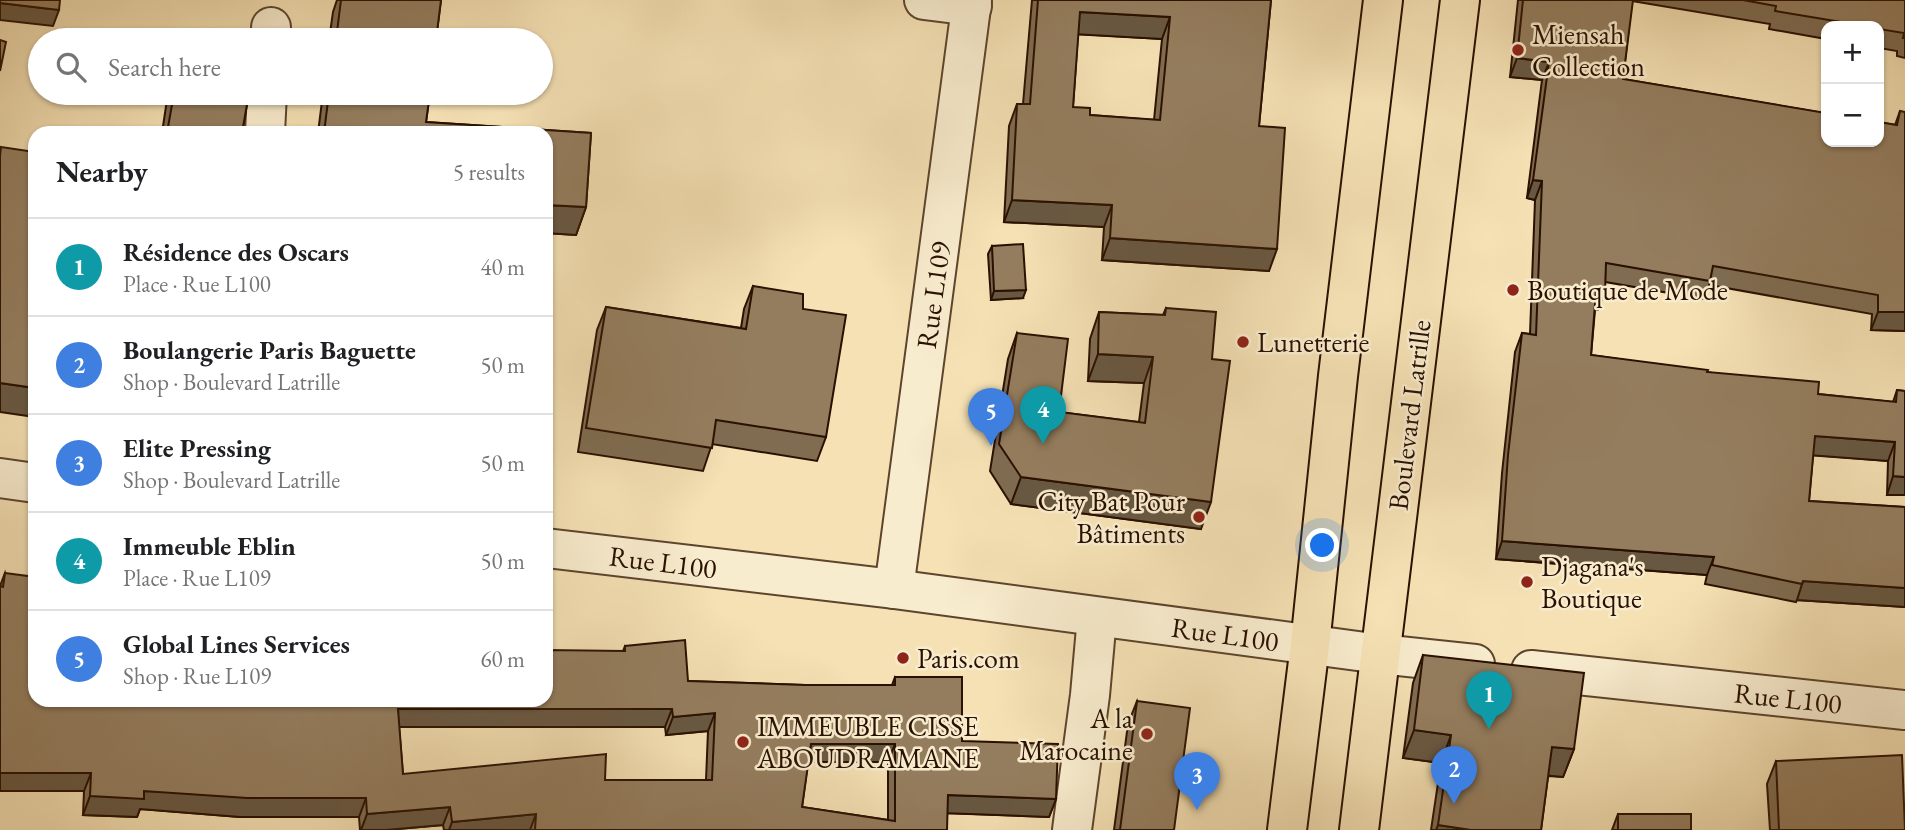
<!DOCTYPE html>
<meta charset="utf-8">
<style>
:root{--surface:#fff;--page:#f2f2f2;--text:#202124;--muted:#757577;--line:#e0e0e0;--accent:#8f2418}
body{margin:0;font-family:"EB Garamond",serif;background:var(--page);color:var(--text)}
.controls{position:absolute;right:21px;top:21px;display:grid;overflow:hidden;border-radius:14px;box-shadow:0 2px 5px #0004}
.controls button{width:63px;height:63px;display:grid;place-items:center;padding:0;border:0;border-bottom:2px solid var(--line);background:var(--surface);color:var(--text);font:35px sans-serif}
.you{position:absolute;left:1323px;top:546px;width:24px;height:24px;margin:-18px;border:5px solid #fff;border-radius:50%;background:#1a73e8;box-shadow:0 0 0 10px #1a73e833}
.badge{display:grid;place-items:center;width:46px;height:46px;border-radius:50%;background:var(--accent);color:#fff;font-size:23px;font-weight:700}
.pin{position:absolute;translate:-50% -58px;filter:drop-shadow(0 2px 4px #0008)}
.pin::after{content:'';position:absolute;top:37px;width:24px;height:21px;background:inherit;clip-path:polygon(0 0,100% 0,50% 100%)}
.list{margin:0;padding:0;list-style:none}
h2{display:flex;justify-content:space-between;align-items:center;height:91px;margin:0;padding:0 28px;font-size:30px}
h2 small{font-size:23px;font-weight:400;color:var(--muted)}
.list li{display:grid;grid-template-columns:46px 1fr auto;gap:21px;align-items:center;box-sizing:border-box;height:98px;padding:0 28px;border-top:2px solid var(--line)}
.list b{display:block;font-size:26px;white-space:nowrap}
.list p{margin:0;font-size:23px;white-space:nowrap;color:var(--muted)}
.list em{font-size:23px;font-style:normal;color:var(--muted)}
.icon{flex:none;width:38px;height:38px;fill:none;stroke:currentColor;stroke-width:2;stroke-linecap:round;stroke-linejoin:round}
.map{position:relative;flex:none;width:1905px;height:830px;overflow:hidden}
.search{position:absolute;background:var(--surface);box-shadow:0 2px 5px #0004;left:28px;top:28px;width:525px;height:77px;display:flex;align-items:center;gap:18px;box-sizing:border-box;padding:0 24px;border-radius:38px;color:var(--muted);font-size:26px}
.panel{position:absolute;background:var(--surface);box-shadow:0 2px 5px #0004;left:28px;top:126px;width:525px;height:581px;border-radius:21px}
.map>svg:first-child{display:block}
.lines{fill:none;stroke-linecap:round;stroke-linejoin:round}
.minor-casing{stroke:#5d442d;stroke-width:42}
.major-casing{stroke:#2a1000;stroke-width:42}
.minor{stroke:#f8ecce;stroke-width:38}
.major{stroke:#f5e1b4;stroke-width:38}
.wall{fill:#7f6c51;stroke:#2a1000;stroke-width:2;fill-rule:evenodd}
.shaded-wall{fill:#685842;stroke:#2a1000;stroke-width:2}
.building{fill:#947d5e;stroke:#2a1000;stroke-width:2;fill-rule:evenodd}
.poi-dot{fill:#8f2418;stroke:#f8ecce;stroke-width:2.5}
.labels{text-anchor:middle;stroke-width:5;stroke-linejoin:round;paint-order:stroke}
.poi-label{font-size:28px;fill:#2a1000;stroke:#f8ecce;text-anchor:start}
.street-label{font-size:28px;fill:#2a1000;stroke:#f8ecce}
</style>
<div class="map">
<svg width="1905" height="830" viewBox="0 0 1905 830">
<rect width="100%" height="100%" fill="#f5e1b4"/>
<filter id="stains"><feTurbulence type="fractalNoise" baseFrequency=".00286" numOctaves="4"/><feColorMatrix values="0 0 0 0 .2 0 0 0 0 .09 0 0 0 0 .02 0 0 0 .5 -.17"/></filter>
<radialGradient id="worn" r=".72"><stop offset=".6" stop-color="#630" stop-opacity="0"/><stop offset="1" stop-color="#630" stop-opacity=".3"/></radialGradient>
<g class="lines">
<defs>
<g id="minor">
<path d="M924,0L972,6"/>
<path d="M271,40V27"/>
<path d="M265,133L267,93"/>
<path d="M0,478L35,483"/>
<path d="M546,548L894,589L1380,654L1475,664"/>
<path d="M894,589L972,0"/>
<path d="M1531,670L1905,710"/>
<path d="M1072,830L1090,695L1097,617"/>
</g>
<g id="major">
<path d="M1287,830L1310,645L1338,376L1383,0"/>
<path d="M1359,830L1460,0"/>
</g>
</defs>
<!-- minor casing -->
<use href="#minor" class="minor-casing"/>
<!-- major casing -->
<use href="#major" class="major-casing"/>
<!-- minor -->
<use href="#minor" class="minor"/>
<!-- major -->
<use href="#major" class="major"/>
</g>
<!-- wall -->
<g class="wall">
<path d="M337,0H441L436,40H329L333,12Z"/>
<path d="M1032,0H1271L1259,126L1269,271L1102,260L1104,227L1004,222L1009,126L1017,104H1023ZM1078,34L1162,39L1154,120L1090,115L1073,107Z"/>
<path d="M1518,0H1905V58L1897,56V51L1879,48V26H1826V39L1769,29L1770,24L1632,1L1623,79L1895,125L1900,111L1905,331L1871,330L1872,314L1709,285L1704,299L1605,282L1598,310H1595L1591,355L1707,372L1818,394L1893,402L1897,390L1905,391V495H1887L1888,461L1813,455L1809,501L1905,507V607L1797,600L1796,602L1705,584L1707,575L1496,559L1502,473L1515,352L1522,333L1530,334L1535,200L1527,198L1542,80L1510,77Z"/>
<path d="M168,93H249L242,133H162Z"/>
<path d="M323,93H430L426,122L591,133L586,207L576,235L546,233V133H318Z"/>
<path d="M992,246L1023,298L991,300L988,254Z"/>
<path d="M753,286L803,309L826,437L817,461L712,444L703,471L578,452L597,330L606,307L741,328L744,309Z"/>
<path d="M1166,308L1212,359L1201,529L1011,504L990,471L1008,359L1017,333L1059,412L1139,422L1144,383L1088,381L1090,339L1099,312L1163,315Z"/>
<path d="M5,573L35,700L623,651L625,646L688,681L805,685H892L895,677L962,741L1056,799L1049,817L947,813V830H444L443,825L386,830H360L359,817H240L140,809L137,817L83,815L84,791H0V586ZM399,727H665L666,735L708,731L706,780H605L403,774ZM808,762H888V820L802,807Z"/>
<path d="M1423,655L1574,749L1563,777L1548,776L1541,830H1431L1441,763L1403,758L1413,683Z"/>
<path d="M1137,701L1174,830H1114L1128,724Z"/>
<path d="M1776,761L1905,830H1770L1767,784Z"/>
<path d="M1618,814L1691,830H1612Z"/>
</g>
<!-- shaded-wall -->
<g class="shaded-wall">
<path d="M0,3L59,10L53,26L0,20Z"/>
<path d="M1080,12L1170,17L1162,39L1072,34Z"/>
<path d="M1517,58L1549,62L1542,80L1510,77Z"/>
<path d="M1533,180L1542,181L1535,200L1527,198Z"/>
<path d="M1012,200L1112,205L1104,227L1004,222Z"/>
<path d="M546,205L586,207L576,235L546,233Z"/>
<path d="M1110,238L1277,249L1269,271L1102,260Z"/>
<path d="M1026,290L1023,298L991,300L994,291Z"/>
<path d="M1596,292H1605L1598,310H1590Z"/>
<path d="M1878,312H1905V331L1871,330Z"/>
<path d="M1098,354L1153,357L1144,383L1088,381Z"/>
<path d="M0,383L35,388V417L0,412Z"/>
<path d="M1815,436L1895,442L1888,461L1808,455Z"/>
<path d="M1893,476L1905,477V495H1887Z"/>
<path d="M1021,477L1211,502L1201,529L1011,504Z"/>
<path d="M1502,541L1714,557L1707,575L1496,559Z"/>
<path d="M1803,581L1905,588V607L1797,600Z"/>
<path d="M398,709H672L665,727H391Z"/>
<path d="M715,713L708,731L666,735L673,717Z"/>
<path d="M1414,730L1451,735L1441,763L1403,758Z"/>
<path d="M811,744H895L888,762H804Z"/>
<path d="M1552,747L1574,749L1563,777L1542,775Z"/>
<path d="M0,773H91L84,791H0Z"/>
<path d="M144,791L366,798L359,817H240L140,809L137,817L83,815L90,796Z"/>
<path d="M948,795L1056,799L1049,817L941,813Z"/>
<path d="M450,807L443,825L386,830H361L367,814Z"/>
<path d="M536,814L530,830H449L452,822Z"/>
<path d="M1438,825L1471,830H1436Z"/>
</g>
<!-- building -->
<g class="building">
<path d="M0,0H60L59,10L0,3Z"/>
<path d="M341,0H441L436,40H336Z"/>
<path d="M1038,0H1271L1259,126L1285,128L1277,249L1110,238L1112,205L1012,200L1017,104H1030ZM1080,12L1170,17L1160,120L1090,115V108L1073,107Z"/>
<path d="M1523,0H1633L1623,79L1826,113V142H1879V122L1897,125L1900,111L1905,112V312H1878V295L1713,266L1710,281L1606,263L1605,292H1596L1591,355L1708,370L1707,372L1819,382L1818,394L1896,402L1897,390L1905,391V477L1893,476L1895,442L1815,436L1809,501L1905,507V588L1803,581L1802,584L1712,565L1714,557L1502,541L1508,455L1522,333L1536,335L1542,181L1533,180L1549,62L1517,58Z"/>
<path d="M1743,0H1905V38H1903L1904,33L1879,29V26H1865L1775,11L1776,6Z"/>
<path d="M0,40L6,42L0,71Z"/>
<path d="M174,93H249L242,133H167Z"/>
<path d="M329,93H430L426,122L591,133L586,207L546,205V133H324Z"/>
<path d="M1,147L35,152V388L0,383V156Z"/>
<path d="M1023,244L1026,290L994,291L992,246Z"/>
<path d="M753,286L803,294V309L846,315L826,437L716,420L712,448L586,428L606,307L746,329Z"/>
<path d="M1166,308L1216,312L1212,359L1230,361L1211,502L1021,477L999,444L1017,333L1068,339L1059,412L1145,423L1153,357L1098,354L1099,312L1165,315Z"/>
<path d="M5,573L35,577V700H546V650L625,651V646L685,640L688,681L805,685H895V677H962V741L1058,744L1056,799L948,795L947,830H535L536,814L452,822L450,807L367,814L366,798H247L144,791V799L90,796L91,773H0V586L3,587ZM398,709H672L673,717L715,713L712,780H605L606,754L403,774ZM811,744H895V821L802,807Z"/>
<path d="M1423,655L1584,673L1574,749L1552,747L1541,830H1471L1438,825L1451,735L1414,730Z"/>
<path d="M1137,701L1190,708L1174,830H1120Z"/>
<path d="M1902,755L1905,830H1779L1776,761Z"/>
<rect x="1618" y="814" width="73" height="16"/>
</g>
<!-- markers -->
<g class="poi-dot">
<circle cx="1518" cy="50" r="7"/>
<circle cx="1513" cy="290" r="7"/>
<circle cx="1243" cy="342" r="7"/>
<circle cx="1199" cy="517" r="7"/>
<circle cx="1527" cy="582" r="7"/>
<circle cx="903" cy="658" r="7"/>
<circle cx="1147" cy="734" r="7"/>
<circle cx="743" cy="742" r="7"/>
</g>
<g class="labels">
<!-- poi labels -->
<g class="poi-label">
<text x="1532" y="44">Miensah<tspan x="1532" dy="32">Collection</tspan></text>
<text x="1527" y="300">Boutique de Mode</text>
<text x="1257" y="352">Lunetterie</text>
<text x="1185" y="511" text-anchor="end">City Bat Pour<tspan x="1185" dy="32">Bâtiments</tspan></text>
<text x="1541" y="576">Djagana's<tspan x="1541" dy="32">Boutique</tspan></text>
<text x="917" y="668">Paris.com</text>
<text x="1133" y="728" text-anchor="end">A la<tspan x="1133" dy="32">Marocaine</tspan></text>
<text x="757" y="736">IMMEUBLE CISSE<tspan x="757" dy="32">ABOUDRAMANE</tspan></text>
</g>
<!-- street labels -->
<g class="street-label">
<text transform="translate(933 295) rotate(-82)" y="10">Rue L109</text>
<text transform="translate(1409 415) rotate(-83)" y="10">Boulevard Latrille</text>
<text transform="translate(663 562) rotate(7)" y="10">Rue L100</text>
<text transform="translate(1225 634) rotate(8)" y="10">Rue L100</text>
<text transform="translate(1788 698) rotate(6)" y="10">Rue L100</text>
</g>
</g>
<rect width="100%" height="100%" filter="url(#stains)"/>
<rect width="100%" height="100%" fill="url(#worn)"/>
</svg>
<div class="controls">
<button>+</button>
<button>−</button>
</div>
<div class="you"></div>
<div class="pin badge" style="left:1489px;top:729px;background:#0f9aa8">1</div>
<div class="pin badge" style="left:1454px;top:804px;background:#3f7fe0">2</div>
<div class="pin badge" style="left:1197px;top:810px;background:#3f7fe0">3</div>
<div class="pin badge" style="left:1043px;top:444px;background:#0f9aa8">4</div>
<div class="pin badge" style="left:991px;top:446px;background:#3f7fe0">5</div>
<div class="search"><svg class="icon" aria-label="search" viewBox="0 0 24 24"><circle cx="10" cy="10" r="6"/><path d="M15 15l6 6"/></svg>Search here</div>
<section class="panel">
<h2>Nearby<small>5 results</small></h2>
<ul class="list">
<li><span class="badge" style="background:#0f9aa8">1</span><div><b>Résidence des Oscars</b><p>Place · Rue L100</p></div><em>40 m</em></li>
<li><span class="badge" style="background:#3f7fe0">2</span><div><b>Boulangerie Paris Baguette</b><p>Shop · Boulevard Latrille</p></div><em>50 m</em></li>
<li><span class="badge" style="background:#3f7fe0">3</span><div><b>Elite Pressing</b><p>Shop · Boulevard Latrille</p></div><em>50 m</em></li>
<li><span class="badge" style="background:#0f9aa8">4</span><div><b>Immeuble Eblin</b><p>Place · Rue L109</p></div><em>50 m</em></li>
<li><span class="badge" style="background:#3f7fe0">5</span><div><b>Global Lines Services</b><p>Shop · Rue L109</p></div><em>60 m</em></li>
</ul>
</section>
</div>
